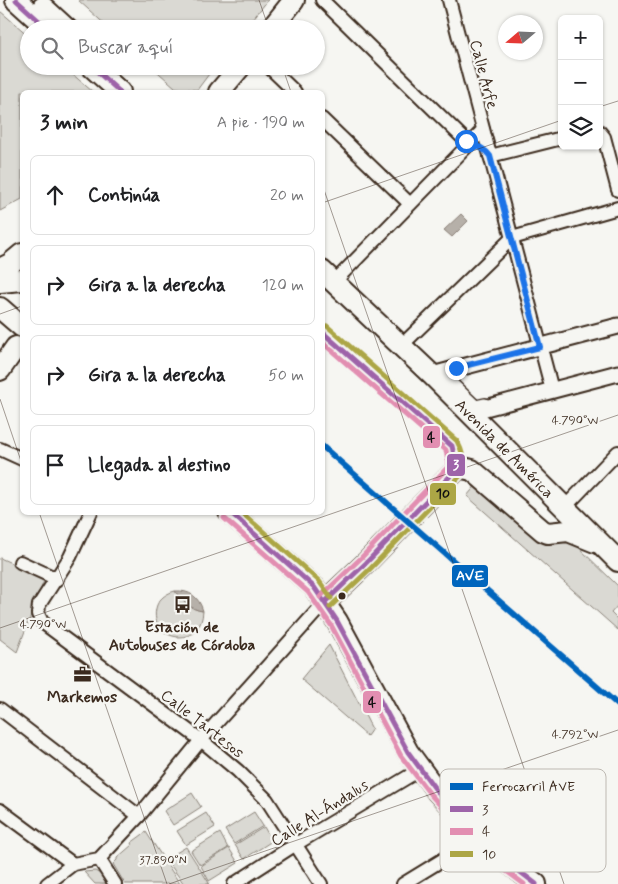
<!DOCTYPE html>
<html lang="es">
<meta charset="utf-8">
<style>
:root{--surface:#fff;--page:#f6f6f6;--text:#202124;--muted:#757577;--line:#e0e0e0}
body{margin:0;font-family:Mynerve,sans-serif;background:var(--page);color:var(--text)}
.controls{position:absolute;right:15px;top:15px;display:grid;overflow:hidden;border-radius:8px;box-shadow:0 1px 4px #0004}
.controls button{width:45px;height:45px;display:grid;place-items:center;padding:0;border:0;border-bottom:1px solid var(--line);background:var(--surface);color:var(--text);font:25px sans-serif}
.compass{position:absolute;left:498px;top:15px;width:45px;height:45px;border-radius:50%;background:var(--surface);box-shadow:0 1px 4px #0004;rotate:251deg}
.stop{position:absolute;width:15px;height:15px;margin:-11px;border:4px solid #1a73e8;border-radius:50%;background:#fff}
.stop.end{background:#1a73e8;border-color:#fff;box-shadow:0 1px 5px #0008}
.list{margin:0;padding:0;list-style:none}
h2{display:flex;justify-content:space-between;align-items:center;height:65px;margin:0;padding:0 20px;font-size:21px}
h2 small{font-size:16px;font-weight:400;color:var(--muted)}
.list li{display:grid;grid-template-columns:32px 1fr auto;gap:15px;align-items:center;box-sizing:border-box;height:80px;margin:0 10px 10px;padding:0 10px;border:1px solid var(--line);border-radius:8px}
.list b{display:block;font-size:19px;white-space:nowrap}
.list em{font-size:16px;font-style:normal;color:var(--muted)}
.icon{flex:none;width:28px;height:28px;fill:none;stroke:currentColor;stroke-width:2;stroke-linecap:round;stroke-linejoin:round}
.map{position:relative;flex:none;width:618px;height:884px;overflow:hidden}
.search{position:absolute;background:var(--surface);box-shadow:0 1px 4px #0004;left:20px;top:20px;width:305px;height:55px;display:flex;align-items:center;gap:12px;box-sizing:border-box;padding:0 18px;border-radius:28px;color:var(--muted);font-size:19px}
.panel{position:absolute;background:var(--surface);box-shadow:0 1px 4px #0004;left:20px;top:90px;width:305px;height:425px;border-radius:8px}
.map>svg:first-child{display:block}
.green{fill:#dad9d3;stroke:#8a8278}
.water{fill:#b6b0a9;stroke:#857a71}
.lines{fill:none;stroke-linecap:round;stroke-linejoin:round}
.pedestrian-casing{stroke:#3b2a1e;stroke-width:12}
.minor-casing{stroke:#3b2a1e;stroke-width:16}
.tertiary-casing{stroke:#3b2a1e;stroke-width:19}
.primary-casing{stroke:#3b2a1e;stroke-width:24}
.pedestrian{stroke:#f6f6f2;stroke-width:9}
.minor{stroke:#f6f6f2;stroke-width:12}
.tertiary{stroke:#f6f6f2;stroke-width:15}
.primary{stroke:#f6f6f2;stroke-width:20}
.bus-1-casing{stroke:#f6f6f2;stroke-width:9}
.bus-2-casing{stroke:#f6f6f2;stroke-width:9}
.bus-3-casing{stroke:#f6f6f2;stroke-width:9}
.bus-1{stroke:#9e64a9;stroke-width:5}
.bus-2{stroke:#e28eb1;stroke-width:5}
.bus-3{stroke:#aca645;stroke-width:5}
.rail-1-casing{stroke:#f6f6f2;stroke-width:10}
.rail-1{stroke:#0065bd;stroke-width:6}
.route{stroke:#1a73e8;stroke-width:6}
.ticks{fill:none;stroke:#3b2a1e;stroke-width:1;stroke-opacity:0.45}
.bus-dot{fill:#3b2a1e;stroke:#f6f6f2;stroke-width:2}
.labels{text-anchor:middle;stroke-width:4.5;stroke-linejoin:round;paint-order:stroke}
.street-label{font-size:16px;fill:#3b2a1e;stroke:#f6f6f2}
.poi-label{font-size:16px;font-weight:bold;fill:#3b2a1e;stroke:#f6f6f2}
.key{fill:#f6f6f2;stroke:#beb9b2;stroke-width:1}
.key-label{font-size:14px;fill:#3b2a1e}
.ticks-label{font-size:12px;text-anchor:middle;fill:#3b2a1e;stroke:#f6f6f2;stroke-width:4.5;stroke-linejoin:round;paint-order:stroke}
.line-badge{stroke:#f6f6f2;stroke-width:2}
.badge-label{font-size:14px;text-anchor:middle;font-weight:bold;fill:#fff}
.pale-badge-label{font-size:14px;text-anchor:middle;font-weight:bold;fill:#111}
</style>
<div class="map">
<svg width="618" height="884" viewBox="0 0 618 884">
<rect width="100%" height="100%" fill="#f6f6f2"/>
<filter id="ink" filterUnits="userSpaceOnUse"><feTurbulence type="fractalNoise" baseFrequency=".02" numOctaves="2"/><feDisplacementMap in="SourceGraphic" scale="10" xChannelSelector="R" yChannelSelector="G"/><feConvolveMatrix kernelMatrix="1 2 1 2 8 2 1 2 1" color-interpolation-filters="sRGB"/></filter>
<g filter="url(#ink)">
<!-- green -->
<g class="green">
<path d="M78,0H268L245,29H110Z"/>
<path d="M0,11L29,36V66H63L93,92H22V199L0,211Z"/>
<path d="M151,66H215L197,90L176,88Z"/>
<path d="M477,484L546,543L573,542L618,586V605L611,613L618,620V630L467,496Z"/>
<path d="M0,558L45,578L17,652L0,639Z"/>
<path d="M175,591C181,600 191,610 203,611C201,653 145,639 157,605C160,598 167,593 175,591Z"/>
<path d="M329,645L372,729L367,736L301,679Z"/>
<path d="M192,793L201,807L173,825L164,811Z"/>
<path d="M254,812L263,826L234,844L225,830Z"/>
<path d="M206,813L215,827L186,845L177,831Z"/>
<path d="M264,827L272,841L244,859L235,845Z"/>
<path d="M146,832L180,884H125L113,864L117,860V858L132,845L131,843Z"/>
<path d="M220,833L228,848L200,865L191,851Z"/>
<path d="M186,847L209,883L208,884H184L166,859Z"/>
<path d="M229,848L238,863L209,881L201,866Z"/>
<path d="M95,871L102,875L107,884H95L84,872Z"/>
</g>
<!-- water -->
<g class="water">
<path d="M461,214L468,221L452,237L444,230Z"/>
<path d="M175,591C190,590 199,597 203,611C191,610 181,600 175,591Z"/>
</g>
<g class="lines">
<defs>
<path id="pedestrian" d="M461,371L454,374L453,383L476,405L485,403"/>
<g id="minor">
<path d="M322,0L469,144"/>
<path d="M449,0L552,390"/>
<path d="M268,66L295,92"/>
<path d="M322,119L410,204"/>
<path d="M599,131L604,137L618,190"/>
<path d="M490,156L562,138"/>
<path d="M334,282L483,130"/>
<path d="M401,346L512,238L618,208"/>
<path d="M0,449L22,459"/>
<path d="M565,507L618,452"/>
<path d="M91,512L70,557L39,605L38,614L42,622L201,740L238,771L267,800L321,884"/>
<path d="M20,562L57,579"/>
<path d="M0,709L139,816"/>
<path d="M0,810L73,864"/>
<path d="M99,859L115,884"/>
<path d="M47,884L73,864L99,859L139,816L201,740L325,602"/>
<path d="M234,884L296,844L421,769"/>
<path d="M403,884L470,843L477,834"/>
</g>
<g id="tertiary">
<path d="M432,375L618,326"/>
<path d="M470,412L618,373"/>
</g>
<g id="primary">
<path d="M16,0L48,29"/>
<path d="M43,7L67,29"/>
<path d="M271,29L294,0"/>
<path d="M91,66L120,92"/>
<path d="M219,92L241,66"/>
<path d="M0,269L10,264L22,254"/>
<path d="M322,271L432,375L618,561"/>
<path d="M0,282L22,280"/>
<path d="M0,308L22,327"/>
<path d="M0,370L16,347"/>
<path d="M229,512L314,587L337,621L408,752L436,790L477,834L510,864L536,884"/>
<path d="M325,602L366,563L457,469L463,468L472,470L543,531L548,533L568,531L595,542"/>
</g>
</defs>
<!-- pedestrian casing -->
<use href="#pedestrian" class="pedestrian-casing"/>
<!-- minor casing -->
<use href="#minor" class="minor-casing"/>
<!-- tertiary casing -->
<use href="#tertiary" class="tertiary-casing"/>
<!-- primary casing -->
<use href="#primary" class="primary-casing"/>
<!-- pedestrian -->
<use href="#pedestrian" class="pedestrian"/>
<!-- minor -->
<use href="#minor" class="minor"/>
<!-- tertiary -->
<use href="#tertiary" class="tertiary"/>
<!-- primary -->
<use href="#primary" class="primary"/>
<defs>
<g id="bus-1">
<path d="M16,0L48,29"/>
<path d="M91,66L120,92"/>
<path d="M322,332L452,446L457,469L366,563L325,602"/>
<path d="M230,512L314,587L337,621L408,752L436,790L477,834L510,864L536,884"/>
</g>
<g id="bus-2">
<path d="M224,518L308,592L331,625L401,756L430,794L472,840L505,870L524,884"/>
<path d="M320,597L361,558L449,466L446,450L322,342"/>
</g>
<g id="bus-3">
<path d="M327,326L457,441C462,450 467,465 462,474L371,568L330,607"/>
<path d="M241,512L319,581L331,598"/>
</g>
</defs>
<!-- bus-1 casing -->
<use href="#bus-1" class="bus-1-casing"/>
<!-- bus-2 casing -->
<use href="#bus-2" class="bus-2-casing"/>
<!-- bus-3 casing -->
<use href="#bus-3" class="bus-3-casing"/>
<!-- bus-1 -->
<use href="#bus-1" class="bus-1"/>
<!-- bus-2 -->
<use href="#bus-2" class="bus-2"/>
<!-- bus-3 -->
<use href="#bus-3" class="bus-3"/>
<defs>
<path id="rail-1" d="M322,446L618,705"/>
</defs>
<!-- rail-1 casing -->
<use href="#rail-1" class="rail-1-casing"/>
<!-- rail-1 -->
<use href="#rail-1" class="rail-1"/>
</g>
</g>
<g class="lines" filter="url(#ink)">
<!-- route -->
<path class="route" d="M456,368L540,347L490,156C480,143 475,149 466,141"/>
</g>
<!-- ticks -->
<path class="ticks" d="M259,0L269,29M282,66L291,92M599,107L618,101M322,184L564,884M322,203L562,120M0,314L22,306M0,399L22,464M39,512L167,884M0,628L618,415M169,884L618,730"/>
<!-- icons -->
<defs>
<symbol id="bus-bare" viewBox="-9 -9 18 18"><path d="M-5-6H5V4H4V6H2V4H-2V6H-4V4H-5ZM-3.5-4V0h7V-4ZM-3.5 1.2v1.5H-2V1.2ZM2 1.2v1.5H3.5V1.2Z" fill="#3b2a1e" stroke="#f6f6f2" stroke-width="2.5" paint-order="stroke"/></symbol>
<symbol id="office-bare" viewBox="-9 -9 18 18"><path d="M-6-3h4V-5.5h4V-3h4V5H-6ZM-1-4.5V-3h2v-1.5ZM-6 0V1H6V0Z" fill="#3b2a1e" stroke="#f6f6f2" stroke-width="2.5" paint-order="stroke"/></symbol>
</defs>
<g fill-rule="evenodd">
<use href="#bus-bare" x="170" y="592" width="25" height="25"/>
<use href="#office-bare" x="70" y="662" width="25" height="25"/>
</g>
<!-- markers -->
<circle class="bus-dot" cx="342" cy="596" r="4.5"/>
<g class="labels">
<!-- street labels -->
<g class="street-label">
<text transform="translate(485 74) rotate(75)" y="6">Calle Arfe</text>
<text transform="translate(505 448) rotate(45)" y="6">Avenida de América</text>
<text transform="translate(203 723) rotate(38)" y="6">Calle Tartesos</text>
<text transform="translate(319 812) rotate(-32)" y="6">Calle Al-Ándalus</text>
</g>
<!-- poi labels -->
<g class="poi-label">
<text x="182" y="632">Estación de<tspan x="182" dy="18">Autobuses de Córdoba</tspan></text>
<text x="82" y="702">Markemos</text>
</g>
</g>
<!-- legend -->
<rect x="440" y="769" width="166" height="103" rx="8" class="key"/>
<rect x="450" y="783" width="23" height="7" fill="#0065bd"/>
<rect x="450" y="806" width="23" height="6" fill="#9e64a9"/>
<rect x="450" y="828" width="23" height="7" fill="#e28eb1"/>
<rect x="450" y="851" width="23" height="6" fill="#aca645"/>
<g class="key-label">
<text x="482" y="791">Ferrocarril AVE</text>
<text x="482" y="814">3</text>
<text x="482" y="836">4</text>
<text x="482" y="859">10</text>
</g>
<g class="ticks-label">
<text x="575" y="424">4.790°W</text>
<text x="43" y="628">4.790°W</text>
<text x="575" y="738">4.792°W</text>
<text x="163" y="864">37.890°N</text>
</g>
<g class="line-badge">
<rect x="422" y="425" width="19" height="24" rx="5" fill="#e28eb1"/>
<rect x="446" y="453" width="20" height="24" rx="5" fill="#9e64a9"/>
<rect x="429" y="482" width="28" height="24" rx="5" fill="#aca645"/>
<rect x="451" y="564" width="38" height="24" rx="5" fill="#0065bd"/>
<rect x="362" y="690" width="20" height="24" rx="5" fill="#e28eb1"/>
</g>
<g class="badge-label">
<text x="456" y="469">3</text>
<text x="470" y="580">AVE</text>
</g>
<g class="pale-badge-label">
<text x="431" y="442">4</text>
<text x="443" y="498">10</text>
<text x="372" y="707">4</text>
</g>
</svg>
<div class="controls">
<button>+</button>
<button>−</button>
<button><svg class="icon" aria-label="layers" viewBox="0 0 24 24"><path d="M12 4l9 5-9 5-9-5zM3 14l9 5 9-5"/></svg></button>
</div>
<svg class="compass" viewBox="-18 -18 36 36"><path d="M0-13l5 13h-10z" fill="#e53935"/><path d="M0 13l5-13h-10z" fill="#757577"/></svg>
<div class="stop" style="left:466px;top:141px"></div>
<div class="stop end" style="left:456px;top:368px"></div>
<div class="search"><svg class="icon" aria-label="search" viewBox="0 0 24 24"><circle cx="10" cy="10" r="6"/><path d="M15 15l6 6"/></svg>Buscar aquí</div>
<section class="panel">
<h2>3 min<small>A pie · 190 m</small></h2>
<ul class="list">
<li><svg class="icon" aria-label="ahead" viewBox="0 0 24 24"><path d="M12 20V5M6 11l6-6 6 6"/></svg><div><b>Continúa</b></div><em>20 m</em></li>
<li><svg class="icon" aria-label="right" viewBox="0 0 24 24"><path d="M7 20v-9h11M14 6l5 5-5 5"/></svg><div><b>Gira a la derecha</b></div><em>120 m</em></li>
<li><svg class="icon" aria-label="right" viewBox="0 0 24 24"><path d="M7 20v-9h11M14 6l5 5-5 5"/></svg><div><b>Gira a la derecha</b></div><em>50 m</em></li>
<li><svg class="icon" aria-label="arrive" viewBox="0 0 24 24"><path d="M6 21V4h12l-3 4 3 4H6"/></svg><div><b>Llegada al destino</b></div></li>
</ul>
</section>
</div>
